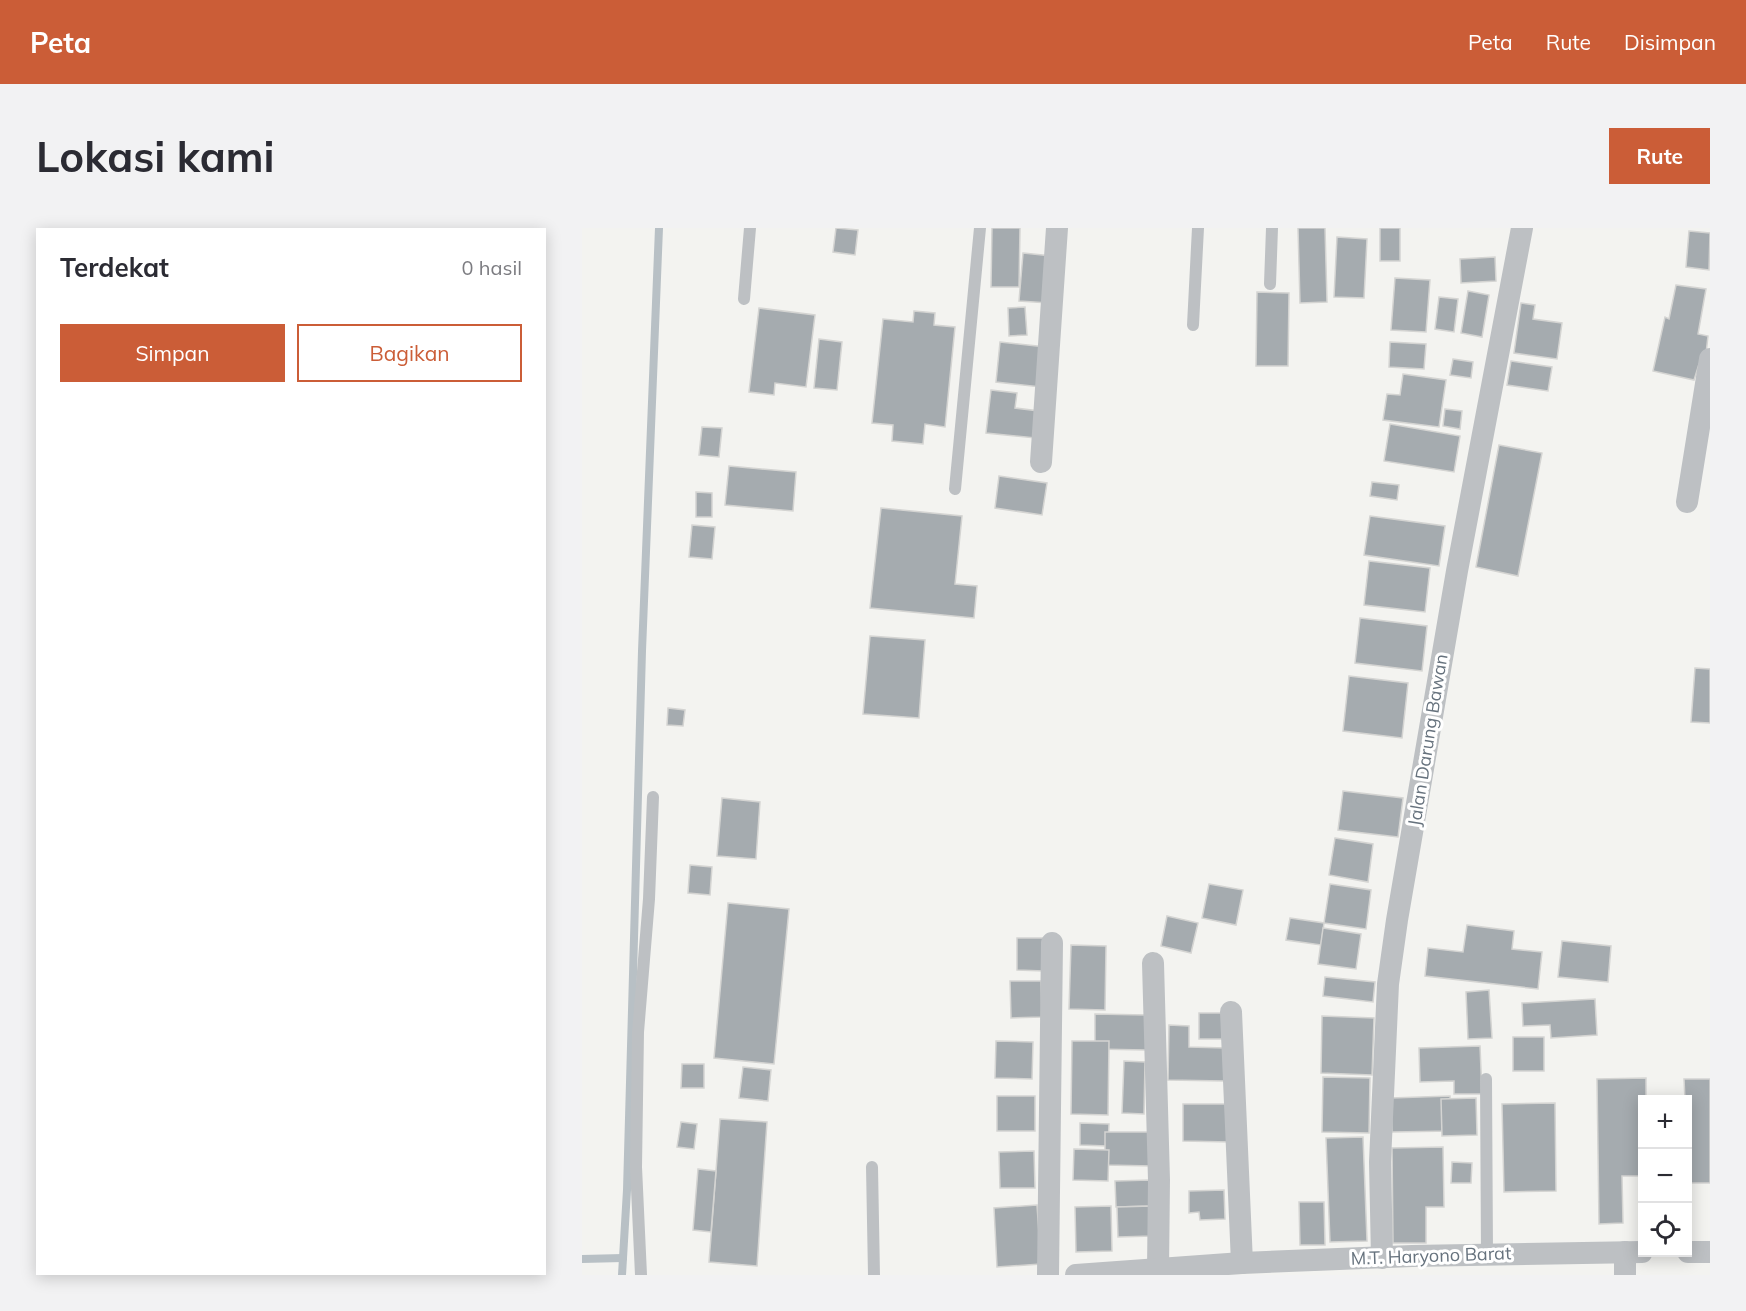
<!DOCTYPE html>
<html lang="id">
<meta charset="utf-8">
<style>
:root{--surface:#fff;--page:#f2f2f3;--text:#2b2b33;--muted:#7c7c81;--line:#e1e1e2;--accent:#cb5d37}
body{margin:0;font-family:Mulish,sans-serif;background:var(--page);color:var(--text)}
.controls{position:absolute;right:18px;bottom:18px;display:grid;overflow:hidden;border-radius:0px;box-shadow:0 3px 15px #0003}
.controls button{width:54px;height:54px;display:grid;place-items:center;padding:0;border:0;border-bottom:2px solid var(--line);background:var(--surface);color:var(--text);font:30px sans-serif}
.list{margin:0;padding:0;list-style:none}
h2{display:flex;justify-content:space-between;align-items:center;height:78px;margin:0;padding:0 24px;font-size:26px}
h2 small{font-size:20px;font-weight:400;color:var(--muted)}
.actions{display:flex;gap:12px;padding:18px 24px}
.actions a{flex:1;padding:14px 0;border:2px solid var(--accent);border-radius:0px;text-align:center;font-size:21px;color:var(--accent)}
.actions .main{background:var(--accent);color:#fff}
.icon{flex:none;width:33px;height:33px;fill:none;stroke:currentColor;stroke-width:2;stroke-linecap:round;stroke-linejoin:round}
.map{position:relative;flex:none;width:1128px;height:1047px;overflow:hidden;border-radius:0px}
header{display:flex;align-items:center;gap:36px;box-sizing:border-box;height:84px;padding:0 30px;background:var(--accent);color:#fff}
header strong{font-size:28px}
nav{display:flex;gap:33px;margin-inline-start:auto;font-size:21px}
.intro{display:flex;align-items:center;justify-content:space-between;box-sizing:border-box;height:144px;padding:0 36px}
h1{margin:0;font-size:42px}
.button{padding:15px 27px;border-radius:0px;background:var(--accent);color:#fff;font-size:21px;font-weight:700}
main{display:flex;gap:36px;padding:0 36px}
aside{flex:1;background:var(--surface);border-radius:0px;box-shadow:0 3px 15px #0003}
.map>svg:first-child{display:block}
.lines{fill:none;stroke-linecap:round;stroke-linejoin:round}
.stream{stroke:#b8c0c5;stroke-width:8}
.building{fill:#a5abaf;stroke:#d4d4d2;stroke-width:1.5}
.service{stroke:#bdc0c3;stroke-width:12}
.minor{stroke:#bdc0c3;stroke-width:22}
.labels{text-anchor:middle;stroke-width:6;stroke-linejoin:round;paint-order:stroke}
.street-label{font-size:18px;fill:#66727d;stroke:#fff}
</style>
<header>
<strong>Peta</strong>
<nav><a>Peta</a><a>Rute</a><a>Disimpan</a></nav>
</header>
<div class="intro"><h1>Lokasi kami</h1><a class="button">Rute</a></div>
<main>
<aside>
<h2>Terdekat<small>0 hasil</small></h2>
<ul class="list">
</ul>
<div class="actions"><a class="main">Simpan</a><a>Bagikan</a></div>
</aside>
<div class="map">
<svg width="1128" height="1047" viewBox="0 0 1128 1047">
<rect width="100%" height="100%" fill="#f3f3f0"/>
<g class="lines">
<!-- stream -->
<g class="stream">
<path d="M0,1031L41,1030"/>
<path d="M40,1047L45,962L60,423L77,0"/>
</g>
</g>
<!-- building -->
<g class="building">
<path d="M254,0L276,2L273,27L251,24Z"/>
<path d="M410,0H438L437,59H409Z"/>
<path d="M716,0H743L745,74L718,75Z"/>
<rect x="798" y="0" width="20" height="33"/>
<path d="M1107,3L1128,5L1127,42L1104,39Z"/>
<path d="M755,9L785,11L782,70L752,69Z"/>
<path d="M441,25L470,28L467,75L437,73Z"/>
<path d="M913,29L914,53L879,55L878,31Z"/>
<path d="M813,50L848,52L844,104L809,102Z"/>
<path d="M1094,57L1124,61L1116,106L1126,108L1123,134L1117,136L1112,152L1071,143L1083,89L1087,91Z"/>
<path d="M886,63L907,67L900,109L879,105Z"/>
<path d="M675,64L707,65L706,138H674Z"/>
<path d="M857,69L876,71L872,104L853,101Z"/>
<path d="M939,75L953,77L951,91L980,95L975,131L932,125Z"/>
<path d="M443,79L445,107L427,108L426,80Z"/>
<path d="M177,80L233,87L224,159L193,155L192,167L167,164Z"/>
<path d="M332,83L353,85L352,97L373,99L363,199L343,196L341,216L310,213L311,197L290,195L301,91L331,94Z"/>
<path d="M237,111L260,114L255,162L232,160Z"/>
<path d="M418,114L464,119L459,159L414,154Z"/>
<path d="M808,114L844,116L842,141L807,139Z"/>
<path d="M871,131L891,134L889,150L868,147Z"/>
<path d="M929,133L970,139L966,163L925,157Z"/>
<path d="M821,146L864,152L857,199L801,192L805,166L818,167Z"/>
<path d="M409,162L435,165L433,180L457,183L454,210L404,205Z"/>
<path d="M863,181L880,183L878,201L861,198Z"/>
<path d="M808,196L878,208L872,244L802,233Z"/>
<path d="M120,199L140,200L137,229L117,227Z"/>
<path d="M917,217L960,225L936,348L894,339Z"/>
<path d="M147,238L214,244L211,283L143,277Z"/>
<path d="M417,248L465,255L460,287L413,280Z"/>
<path d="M790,254L817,257L815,272L788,268Z"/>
<path d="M114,264L130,265V289H114Z"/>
<path d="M299,280L380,288L373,356L395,358L392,390L288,380Z"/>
<path d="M788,288L863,298L857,338L782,327Z"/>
<path d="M110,297L133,299L130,331L107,329Z"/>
<path d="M787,333L848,340L843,384L782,377Z"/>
<path d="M778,390L845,398L840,443L773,435Z"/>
<path d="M288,408L343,412L337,490L281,486Z"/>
<path d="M1113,440L1128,441V495L1109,494Z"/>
<path d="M767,448L826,455L820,510L761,503Z"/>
<path d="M86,480L103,482L101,498L85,497Z"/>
<path d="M761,563L821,570L816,609L756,602Z"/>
<path d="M140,570L178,574L174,631L135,628Z"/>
<path d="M753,610L791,616L786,654L747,647Z"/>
<path d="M108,637L130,639L128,667L106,665Z"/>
<path d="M627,656L661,662L654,697L620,690Z"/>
<path d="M748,656L789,662L784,701L742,695Z"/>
<path d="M146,675L207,681L192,836L132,830Z"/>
<path d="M585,688L616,695L609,725L579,718Z"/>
<path d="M708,690L742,695L739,717L704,712Z"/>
<path d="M885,697L932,703L930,721L960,724L956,761L843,748L846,720L881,724Z"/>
<path d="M741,700L779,706L774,741L736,736Z"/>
<path d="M435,710H463L462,743L435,742Z"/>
<path d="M980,713L1029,718L1026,754L976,749Z"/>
<path d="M489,717L524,718L523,782L487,781Z"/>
<path d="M743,749L793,754L791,774L741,768Z"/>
<path d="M428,753H459L460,789L429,790Z"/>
<path d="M907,762L910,810L886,811L884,764Z"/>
<path d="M1013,771L1015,807L969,810L968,797L941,798L940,775Z"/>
<rect x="617" y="785" width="23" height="26"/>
<path d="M513,786L564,787V822L513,821Z"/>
<path d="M740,788L792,790L790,847L739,845Z"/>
<path d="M587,797L607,798V819L644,820L643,853L586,852Z"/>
<rect x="931" y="809" width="31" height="34"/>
<path d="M414,813L451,814L450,851L413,850Z"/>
<path d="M490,813H527L526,887L489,886Z"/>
<path d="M898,818L900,866H872V853L838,854L837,820Z"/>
<path d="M542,833L563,834L562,886L540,885Z"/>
<path d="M100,836H122V860H99Z"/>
<path d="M161,839L189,842L186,873L157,870Z"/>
<path d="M741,849L788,850L787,905L740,904Z"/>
<path d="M1064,850V872H1060V948H1040L1041,995L1017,996L1015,851Z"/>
<path d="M1102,851H1128V955H1106V872H1103Z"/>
<rect x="415" y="868" width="38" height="35"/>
<path d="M868,868L869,903L810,904L809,870Z"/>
<path d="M894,870L895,907L860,908L859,871Z"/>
<path d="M973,875L974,963L922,964L920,876Z"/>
<path d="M601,876H648V914L601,913Z"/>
<path d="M138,891L185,894L175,1038L127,1034Z"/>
<path d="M99,894L115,896L112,921L95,919Z"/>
<path d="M498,895L527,896L526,918L498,917Z"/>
<path d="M523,904H571V938L523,937Z"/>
<path d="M781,909L785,1013L748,1014L744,910Z"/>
<path d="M861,919L862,979H844V1015H811L810,920Z"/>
<path d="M492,921L527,922L526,953L491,952Z"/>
<path d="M452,923L453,960H418L417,924Z"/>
<path d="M870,934L890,935L889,955H869Z"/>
<path d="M116,941L134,943L129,1004L111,1002Z"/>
<path d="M568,952L569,978L534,979L533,953Z"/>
<path d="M642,962L643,991L618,992L617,984L607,985V963Z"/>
<path d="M717,974H742L743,1017H718Z"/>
<path d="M455,977L459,1036L415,1039L412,980Z"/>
<path d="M529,978L530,1023L494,1024L493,979Z"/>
<path d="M569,978L570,1008L536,1009L535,979Z"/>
</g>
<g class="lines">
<!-- service -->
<g class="service">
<path d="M688,56L690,0"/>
<path d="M162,71L168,0"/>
<path d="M611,97L616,0"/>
<path d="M373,261L398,0"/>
<path d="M904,851L905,1025"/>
<path d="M290,939L292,1047"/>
<path d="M59,1047L54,939L56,804L67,671L71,569"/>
</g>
<!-- minor -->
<g class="minor">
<path d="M459,234L475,0"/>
<path d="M1105,274L1128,131"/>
<path d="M571,735L577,952L576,1042"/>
<path d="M649,784L660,1035"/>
<path d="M1106,1024H1128"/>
<path d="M800,1030L798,934L806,756L815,692L875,343L940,0"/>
<path d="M466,1047L470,715"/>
<path d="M494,1047L660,1035L830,1028L1060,1024"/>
<path d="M1043,1047V1024"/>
</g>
</g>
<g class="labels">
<!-- street labels -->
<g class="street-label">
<text transform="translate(846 512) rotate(-81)" y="6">Jalan Darung Bawan</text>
<text transform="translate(849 1028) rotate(-2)" y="6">M.T. Haryono Barat</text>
</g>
</g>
</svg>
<div class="controls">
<button>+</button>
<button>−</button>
<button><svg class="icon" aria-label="locate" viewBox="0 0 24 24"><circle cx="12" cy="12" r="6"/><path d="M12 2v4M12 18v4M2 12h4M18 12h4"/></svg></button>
</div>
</div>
</main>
